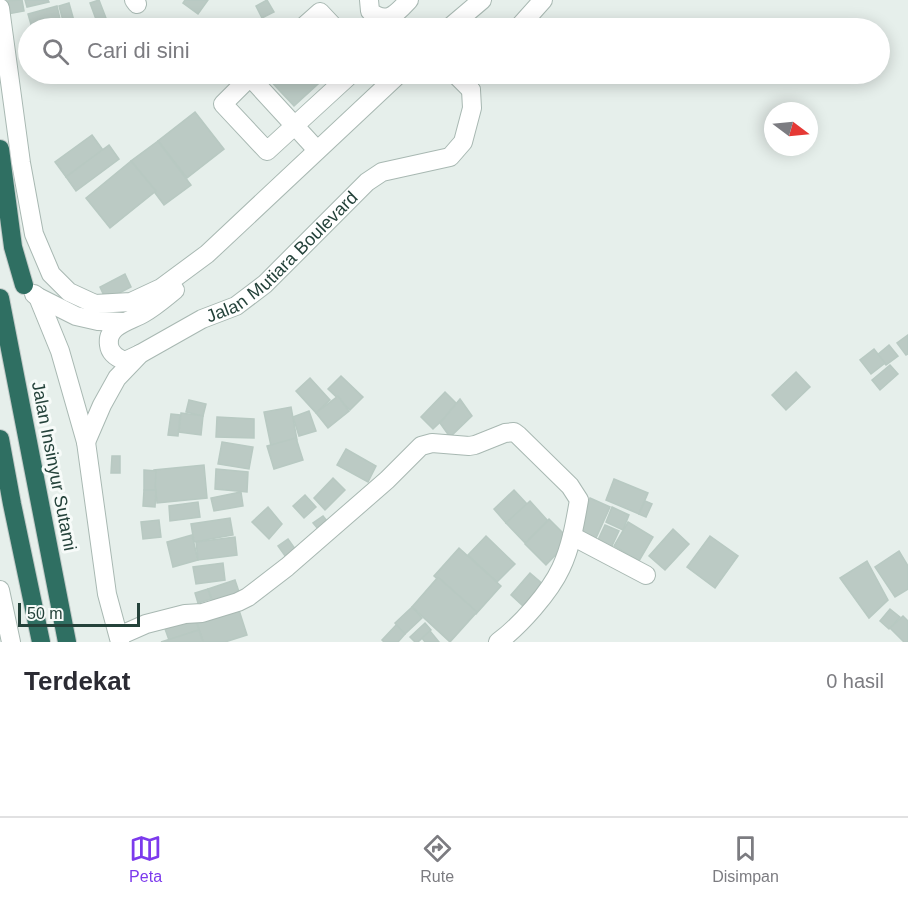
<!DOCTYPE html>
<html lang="id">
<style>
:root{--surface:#fff;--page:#f7f7f7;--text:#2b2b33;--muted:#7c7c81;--line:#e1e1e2;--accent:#7c3aed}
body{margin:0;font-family:Helvetica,sans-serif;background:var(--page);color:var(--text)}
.compass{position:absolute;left:764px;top:102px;width:54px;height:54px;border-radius:50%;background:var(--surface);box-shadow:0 3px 15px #0003;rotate:106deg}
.scale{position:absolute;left:18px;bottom:15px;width:122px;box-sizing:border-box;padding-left:6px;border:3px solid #24423a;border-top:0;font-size:16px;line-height:21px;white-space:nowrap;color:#24423a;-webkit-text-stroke:4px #f7fbf9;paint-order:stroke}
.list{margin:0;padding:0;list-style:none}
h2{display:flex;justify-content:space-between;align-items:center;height:78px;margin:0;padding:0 24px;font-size:26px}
h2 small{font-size:20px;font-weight:400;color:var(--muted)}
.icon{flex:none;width:33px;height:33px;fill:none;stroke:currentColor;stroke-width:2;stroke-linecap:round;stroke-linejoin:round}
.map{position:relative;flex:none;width:908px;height:642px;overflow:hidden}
.search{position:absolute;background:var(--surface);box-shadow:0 3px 15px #0003;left:18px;right:18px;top:18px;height:66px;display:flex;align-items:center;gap:15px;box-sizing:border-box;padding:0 21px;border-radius:33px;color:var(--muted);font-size:22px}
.sheet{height:174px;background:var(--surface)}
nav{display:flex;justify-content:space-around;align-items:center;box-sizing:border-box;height:84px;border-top:2px solid var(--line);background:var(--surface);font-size:16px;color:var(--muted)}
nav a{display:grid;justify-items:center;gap:3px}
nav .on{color:var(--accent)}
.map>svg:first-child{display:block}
.building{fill:#bbcac4;stroke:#b8c9c2;stroke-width:1.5}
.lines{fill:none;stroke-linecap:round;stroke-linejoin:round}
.minor-casing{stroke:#a8b8b2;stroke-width:20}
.highway-casing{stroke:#c2cac8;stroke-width:20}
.minor{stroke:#fff;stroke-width:18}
.highway{stroke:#2f6f62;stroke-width:18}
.labels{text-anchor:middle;stroke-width:6;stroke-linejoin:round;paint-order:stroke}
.street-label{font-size:18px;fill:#24423a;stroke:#f7fbf9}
</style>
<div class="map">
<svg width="908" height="642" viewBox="0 0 908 642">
<rect width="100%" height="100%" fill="#e6efeb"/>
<!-- building -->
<g class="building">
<path d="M22,0L24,11L8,14L5,1Z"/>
<path d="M25,0H48L49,2L27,7Z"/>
<path d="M99,0L106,18L97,22L90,3Z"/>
<path d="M185,0H208L198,14L183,3Z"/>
<path d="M267,0L274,12L262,18L256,6Z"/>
<path d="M69,3L76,28H65L59,6Z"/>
<path d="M57,6L62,28H32L28,14Z"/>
<path d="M264,74H329L294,106Z"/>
<path d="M195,112L224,149L187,178L158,141Z"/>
<path d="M92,135L103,150L66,177L55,162Z"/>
<path d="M158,141L191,185L164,205L131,161Z"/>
<path d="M109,145L119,159L76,191L66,177Z"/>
<path d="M131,161L156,191L110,228L86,198Z"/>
<path d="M125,274L131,287L106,300L100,287Z"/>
<path d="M908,335V354L906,355L897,343Z"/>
<path d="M889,345L898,356L886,365L877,355Z"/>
<path d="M874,349L885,363L871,374L860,360Z"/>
<path d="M890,365L898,374L880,390L872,380Z"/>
<path d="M796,372L810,387L786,410L772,395Z"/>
<path d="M341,376L363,397L350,410L328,389Z"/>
<path d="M310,378L330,400L316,413L296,391Z"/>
<path d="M445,392L458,405L433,429L421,417Z"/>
<path d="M338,396L349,411L328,428L316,413Z"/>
<path d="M460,399L472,416L450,437L440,423Z"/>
<path d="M189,400L206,404L203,416L186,412Z"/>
<path d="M291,407L297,440L271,446L264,412Z"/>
<path d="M309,411L316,431L299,436L293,417Z"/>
<path d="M181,413L203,416L201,435L179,432Z"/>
<path d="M171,414L180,415L178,436L168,435Z"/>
<path d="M217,417L254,419V438L216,437Z"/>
<path d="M296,438L303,460L274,469L267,446Z"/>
<path d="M222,442L253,447L249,469L218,464Z"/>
<path d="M346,449L376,466L368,482L337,465Z"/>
<path d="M112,456H120V473H111Z"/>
<path d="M204,465L207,498L157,503L154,470Z"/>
<path d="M216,469L248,472L247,492L215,489Z"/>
<path d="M144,470L156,471L155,490H144Z"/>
<path d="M333,478L345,490L325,510L314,498Z"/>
<path d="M614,479L648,493L639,514L606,500Z"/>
<path d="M144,490H156L155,507L143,506Z"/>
<path d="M514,490L527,504L506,523L494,509Z"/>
<path d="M241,492L243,506L214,511L211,498Z"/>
<path d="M305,495L316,507L304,518L293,506Z"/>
<path d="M590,498L610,507L596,538L576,529Z"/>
<path d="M530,501L548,521L525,543L506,523Z"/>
<path d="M645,501L652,504L646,517L639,514Z"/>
<path d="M198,502L200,517L170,521L169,506Z"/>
<path d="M268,507L282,524L269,539L252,522Z"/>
<path d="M612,507L629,515L623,530L606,522Z"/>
<path d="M323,516L327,521L318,529L313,523Z"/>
<path d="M230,518L233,535L194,542L191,524Z"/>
<path d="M549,519L570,540L546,565L525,544Z"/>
<path d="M159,520L161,537L143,539L141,522Z"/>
<path d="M628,522L653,537L639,561L614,546Z"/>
<path d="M605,525L619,531L611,548L597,542Z"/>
<path d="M673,529L689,544L665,570L649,556Z"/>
<path d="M192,535L198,560L173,567L167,542Z"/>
<path d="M486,536L515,564L497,582L468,555Z"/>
<path d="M710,536L738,556L715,588L687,567Z"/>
<path d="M235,537L237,555L198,560L196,542Z"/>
<path d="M288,539L298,553L288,560L278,546Z"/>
<path d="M459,548L501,586L476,614L434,576Z"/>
<path d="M899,551L908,566V589L895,597L875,567Z"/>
<path d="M867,561L888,600L869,618L840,578Z"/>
<path d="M223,563L225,580L196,584L193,567Z"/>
<path d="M530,573L544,585L524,607L511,595Z"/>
<path d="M438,577L477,612L450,642L412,607Z"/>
<path d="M235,580L241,598L215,607L208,589Z"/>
<path d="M208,589L211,599L198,603L195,593Z"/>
<path d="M238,607L247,635L225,642H203L196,621Z"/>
<path d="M412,607L422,618L405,634L395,623Z"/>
<path d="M890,609L900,617L889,629L880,621Z"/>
<path d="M194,615L199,630L169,640L164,626Z"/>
<path d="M903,616L908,621V642H904L890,628Z"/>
<path d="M425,623L431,630L418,642H415L410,637Z"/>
<path d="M396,625L405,634L398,642H384L382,640Z"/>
<path d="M199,630L203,642H161Z"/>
<path d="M430,631L439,642H425L422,638Z"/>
</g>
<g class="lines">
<defs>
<g id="minor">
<path d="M134,0L137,4"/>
<path d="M369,0L370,11C387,26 397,13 409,0"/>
<path d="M0,8L21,163L34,234L51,274L69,292L95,304L131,302L161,288L207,254L399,74"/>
<path d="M302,28L320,12L335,28"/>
<path d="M449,28L482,0"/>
<path d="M518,28L543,0"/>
<path d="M455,74L471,90"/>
<path d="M317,150L250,77L223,104L267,151L351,74"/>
<path d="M34,294L38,297L76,316L98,321L124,322"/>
<path d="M38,297L60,351L86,442L107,594L120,642"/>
<path d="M140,354L125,361C117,358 110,354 109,345C106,325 131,321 144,313C155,307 165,298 175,290"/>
<path id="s1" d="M86,442L102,405L117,378L140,354L202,319L236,306L265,284L367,182L382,172L450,157L463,142L472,108L471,90"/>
<path d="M572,536L646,575"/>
<path d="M0,590L11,642"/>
<path d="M119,636L146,624L185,614L202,613L238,602L248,597L287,567L387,480L421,446L432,443L469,446L475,445L505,433L514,432L518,435L570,486L579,500C575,523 571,547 561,568C550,592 520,626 498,642"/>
</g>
<g id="highway">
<path d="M0,149L13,247L24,285"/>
<path d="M0,298L67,642"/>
<path d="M0,439L12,504L41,642"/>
</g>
</defs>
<!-- minor casing -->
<use href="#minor" class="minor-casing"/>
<!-- highway casing -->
<use href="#highway" class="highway-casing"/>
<!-- minor -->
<use href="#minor" class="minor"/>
<!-- highway -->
<use href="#highway" class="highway"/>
</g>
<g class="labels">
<!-- street labels -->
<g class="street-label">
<text dy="6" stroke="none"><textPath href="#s1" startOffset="278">Jalan Mutiara Boulevard</textPath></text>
<text transform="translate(54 466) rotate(79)" y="6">Jalan Insinyur Sutami</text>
</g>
</g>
</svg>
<svg class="compass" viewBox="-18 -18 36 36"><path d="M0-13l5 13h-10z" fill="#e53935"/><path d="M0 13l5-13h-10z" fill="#7c7c81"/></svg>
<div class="scale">50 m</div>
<div class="search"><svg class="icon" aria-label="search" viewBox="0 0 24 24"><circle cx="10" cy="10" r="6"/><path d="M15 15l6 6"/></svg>Cari di sini</div>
</div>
<section class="sheet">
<h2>Terdekat<small>0 hasil</small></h2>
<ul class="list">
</ul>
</section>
<nav>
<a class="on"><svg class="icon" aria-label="map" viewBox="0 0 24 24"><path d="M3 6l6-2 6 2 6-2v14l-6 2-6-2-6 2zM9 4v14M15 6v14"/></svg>Peta</a>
<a><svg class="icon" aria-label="directions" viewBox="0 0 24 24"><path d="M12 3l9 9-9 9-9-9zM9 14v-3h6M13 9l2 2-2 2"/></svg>Rute</a>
<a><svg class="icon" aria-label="saved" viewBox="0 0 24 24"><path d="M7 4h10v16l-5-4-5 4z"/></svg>Disimpan</a>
</nav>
